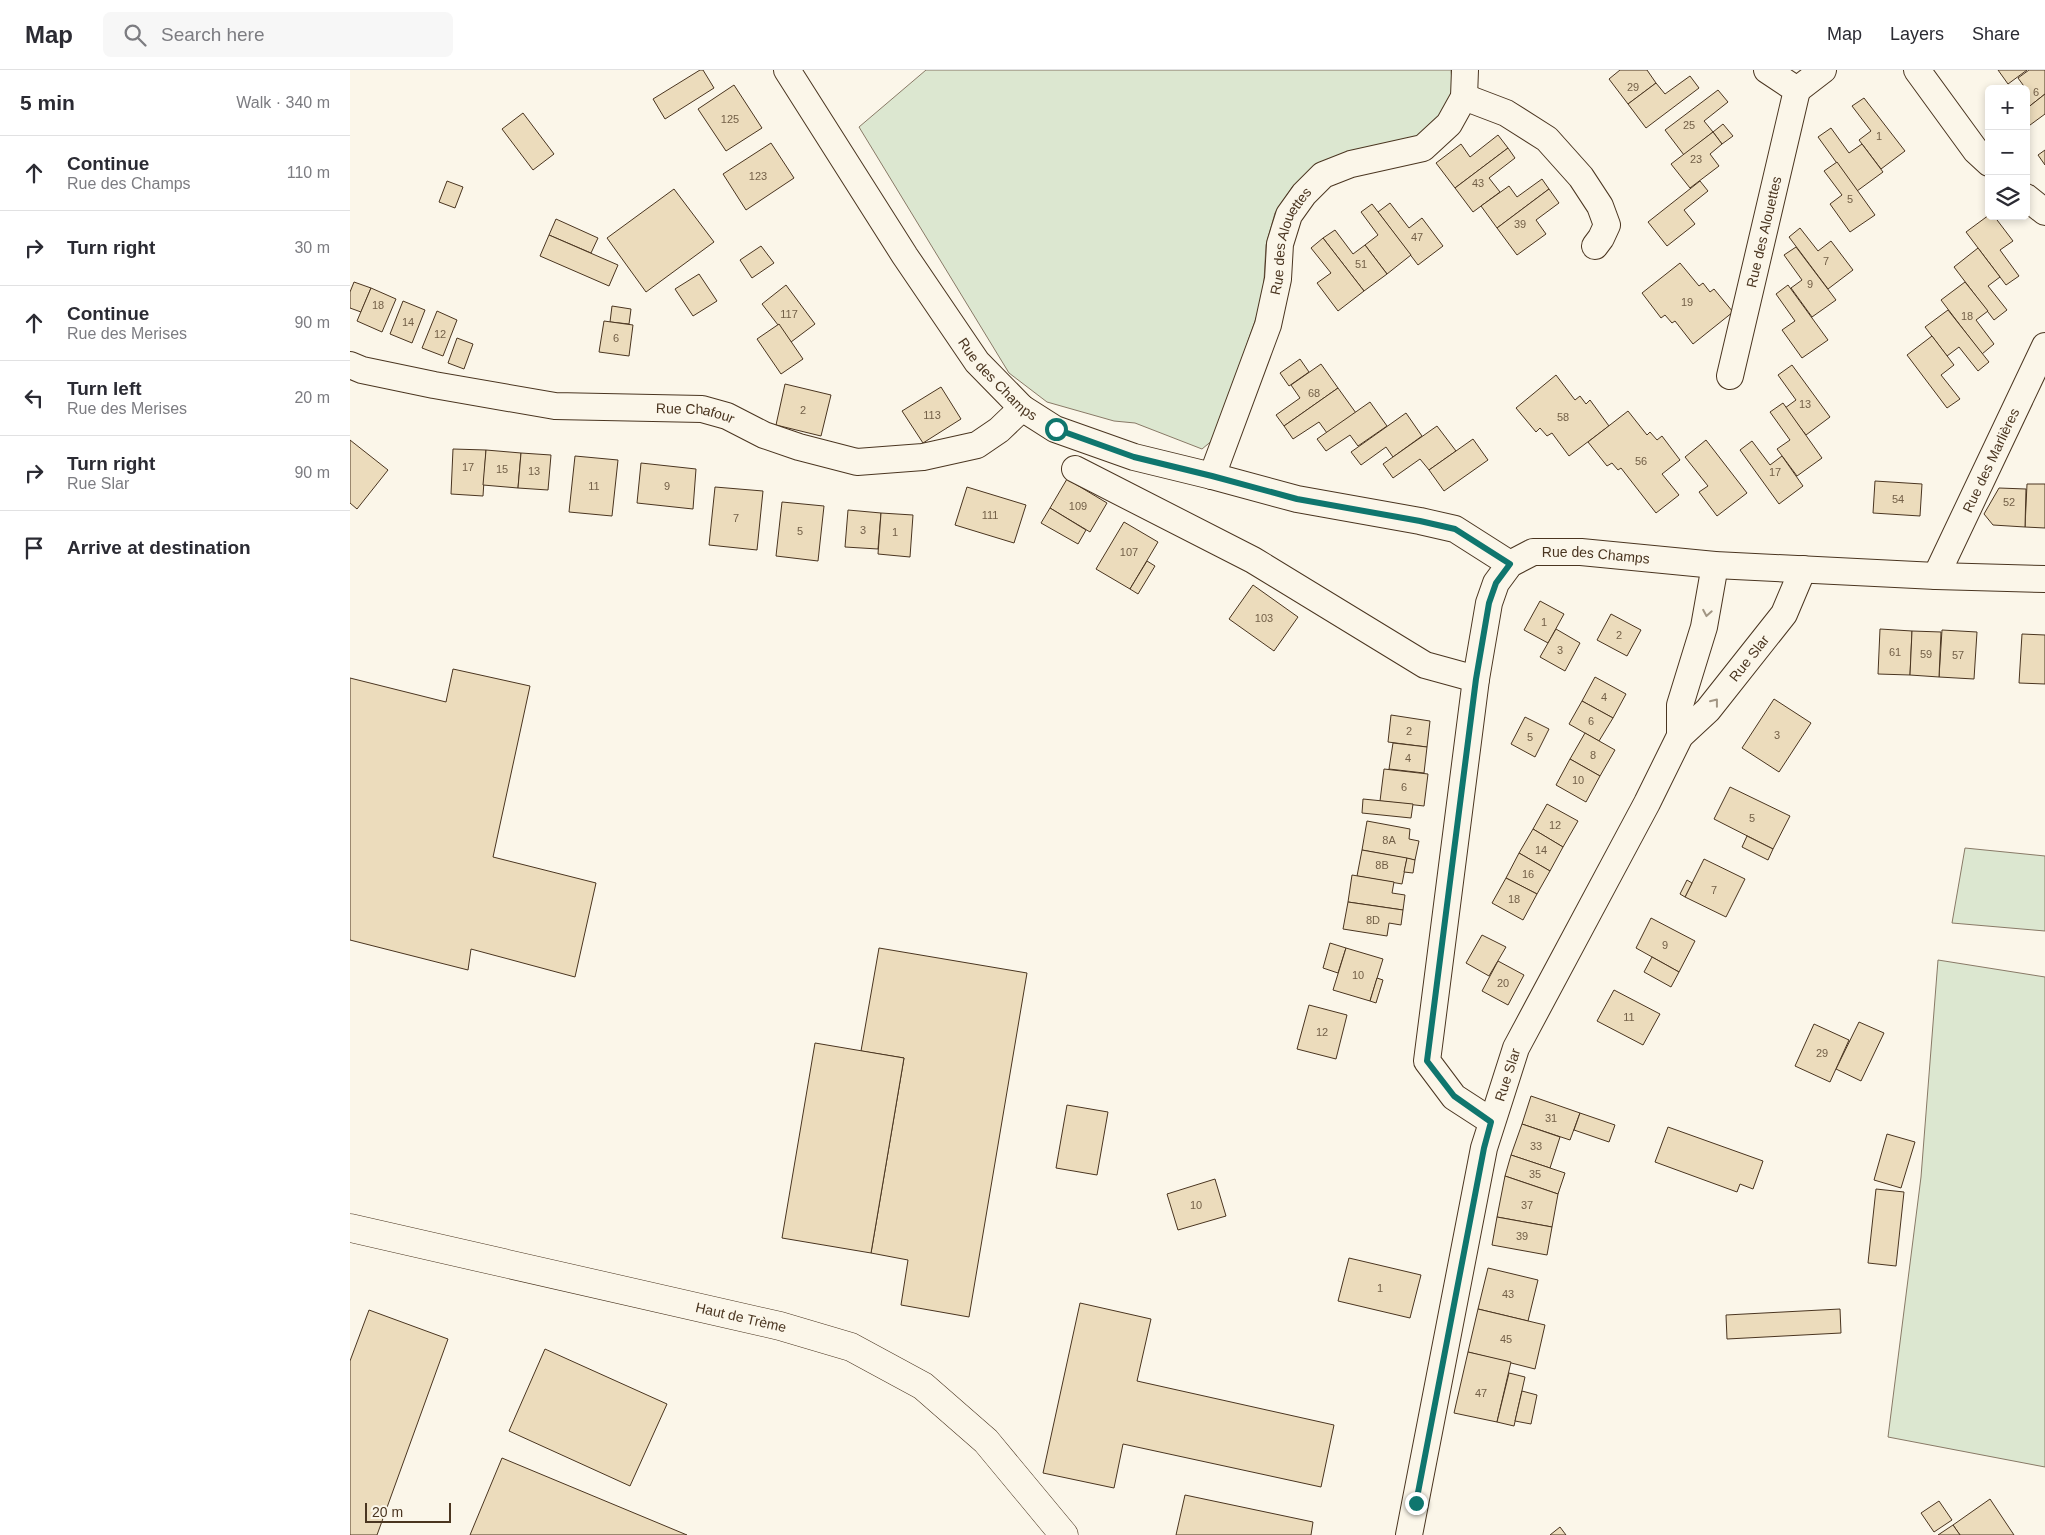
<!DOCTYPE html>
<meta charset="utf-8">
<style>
:root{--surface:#fff;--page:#f7f7f7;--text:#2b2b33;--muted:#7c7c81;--line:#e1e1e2}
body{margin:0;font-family:Arial,sans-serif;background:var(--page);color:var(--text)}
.controls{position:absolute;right:15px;top:15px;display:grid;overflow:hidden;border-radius:8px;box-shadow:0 2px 8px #0003}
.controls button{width:45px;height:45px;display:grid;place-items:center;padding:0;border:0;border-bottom:1px solid var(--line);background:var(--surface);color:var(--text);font:25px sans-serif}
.scale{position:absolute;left:15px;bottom:12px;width:86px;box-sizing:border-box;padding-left:5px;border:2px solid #4a3520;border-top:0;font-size:14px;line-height:18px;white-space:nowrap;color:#4a3520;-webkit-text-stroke:4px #fbf6e9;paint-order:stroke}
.stop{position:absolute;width:15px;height:15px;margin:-11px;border:4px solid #0f766e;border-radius:50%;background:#fff}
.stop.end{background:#0f766e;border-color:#fff;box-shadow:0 1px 5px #0008}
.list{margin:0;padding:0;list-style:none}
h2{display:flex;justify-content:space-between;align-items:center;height:65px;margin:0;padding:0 20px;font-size:21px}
h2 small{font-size:16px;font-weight:400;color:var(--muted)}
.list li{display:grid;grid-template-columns:32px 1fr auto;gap:15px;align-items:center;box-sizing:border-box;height:75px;padding:0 20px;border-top:1px solid var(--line)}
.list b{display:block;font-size:19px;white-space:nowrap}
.list p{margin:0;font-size:16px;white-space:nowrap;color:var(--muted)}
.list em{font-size:16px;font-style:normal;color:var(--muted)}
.icon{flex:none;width:28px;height:28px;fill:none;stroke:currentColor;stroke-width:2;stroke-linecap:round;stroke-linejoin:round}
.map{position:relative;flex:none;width:1695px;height:1465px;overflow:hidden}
header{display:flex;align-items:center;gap:30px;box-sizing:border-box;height:70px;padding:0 25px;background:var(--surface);border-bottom:1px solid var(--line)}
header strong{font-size:24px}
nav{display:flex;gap:28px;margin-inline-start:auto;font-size:18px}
.search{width:350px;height:45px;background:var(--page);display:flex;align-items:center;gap:12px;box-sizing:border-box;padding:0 18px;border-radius:8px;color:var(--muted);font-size:19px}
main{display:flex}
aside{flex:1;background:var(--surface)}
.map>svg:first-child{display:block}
.green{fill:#dce7d0;stroke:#887966}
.building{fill:#ecdcbc;stroke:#4a3520}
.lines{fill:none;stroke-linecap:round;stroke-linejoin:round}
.minor-casing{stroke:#4a3520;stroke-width:28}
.tertiary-casing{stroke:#4a3520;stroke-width:29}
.minor{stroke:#fbf6e9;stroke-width:26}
.tertiary{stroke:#fbf6e9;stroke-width:28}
.oneway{stroke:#a29684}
.route{stroke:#0f766e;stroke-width:6}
.labels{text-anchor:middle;stroke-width:4;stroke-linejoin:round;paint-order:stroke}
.number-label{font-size:11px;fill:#725f47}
.street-label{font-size:14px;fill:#4a3520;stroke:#fbf6e9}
</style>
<header>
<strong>Map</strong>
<div class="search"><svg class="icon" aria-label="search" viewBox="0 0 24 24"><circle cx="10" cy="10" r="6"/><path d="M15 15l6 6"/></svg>Search here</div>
<nav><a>Map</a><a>Layers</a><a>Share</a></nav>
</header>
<main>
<aside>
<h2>5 min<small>Walk · 340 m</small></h2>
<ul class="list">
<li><svg class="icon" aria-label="ahead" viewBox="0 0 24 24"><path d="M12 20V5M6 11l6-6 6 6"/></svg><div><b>Continue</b><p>Rue des Champs</p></div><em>110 m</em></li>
<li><svg class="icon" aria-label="right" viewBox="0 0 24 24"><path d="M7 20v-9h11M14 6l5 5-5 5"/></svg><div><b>Turn right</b></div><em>30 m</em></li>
<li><svg class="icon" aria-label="ahead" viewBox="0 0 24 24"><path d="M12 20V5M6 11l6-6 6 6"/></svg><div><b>Continue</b><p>Rue des Merises</p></div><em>90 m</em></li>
<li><svg class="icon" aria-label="left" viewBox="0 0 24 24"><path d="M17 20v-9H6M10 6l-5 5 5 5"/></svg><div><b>Turn left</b><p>Rue des Merises</p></div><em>20 m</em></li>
<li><svg class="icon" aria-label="right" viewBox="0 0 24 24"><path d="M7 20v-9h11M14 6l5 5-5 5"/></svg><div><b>Turn right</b><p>Rue Slar</p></div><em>90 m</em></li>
<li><svg class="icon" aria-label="arrive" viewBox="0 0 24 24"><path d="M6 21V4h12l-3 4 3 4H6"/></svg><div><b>Arrive at destination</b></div></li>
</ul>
</aside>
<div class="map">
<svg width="1695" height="1465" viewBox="0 0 1695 1465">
<rect width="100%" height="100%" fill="#fbf6e9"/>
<!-- green -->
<g class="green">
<path d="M576,0H1101L1103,22L1091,47L1066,69L967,95L943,116L925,143L916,175L913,228L864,369L852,379L785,353L764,351L697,332L659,303L509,57Z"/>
<path d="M1615,778L1695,786V861L1602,853Z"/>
<path d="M1588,890L1695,907V1397L1538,1367L1571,1107Z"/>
</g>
<!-- building -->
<g class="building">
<path d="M350,0H353L364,18L315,49L303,29Z"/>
<path d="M1270,0H1297L1306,13L1278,34L1259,9Z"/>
<path d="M1648,0H1677L1658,14Z"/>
<path d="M1679,0H1695V24L1676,39V19L1668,8Z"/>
<path d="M1340,6L1349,18L1296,58L1278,34L1306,13L1315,24Z"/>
<path d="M384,15L412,58L376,81L348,39Z"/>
<path d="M1368,20L1378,32L1354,51L1363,62L1334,85L1315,60Z"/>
<path d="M1695,24V44L1676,58V39Z"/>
<path d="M1514,28L1555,81L1531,99L1509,70L1521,61L1502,36Z"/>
<path d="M173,43L204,84L183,100L152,59Z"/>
<path d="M1373,54L1383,66L1372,74L1363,62Z"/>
<path d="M1481,58L1499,83L1512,74L1533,102L1507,121L1468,67Z"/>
<path d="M1363,62L1372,74L1360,84L1369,96L1340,118L1321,94Z"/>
<path d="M1148,65L1158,78L1105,118L1086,93L1111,74L1120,87Z"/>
<path d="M421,73L444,108L396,140L373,104Z"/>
<path d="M1158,78L1165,88L1139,108L1150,122L1123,142L1105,118Z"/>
<path d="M1695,80V95L1688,85Z"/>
<path d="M1487,92L1525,145L1500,162L1480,134L1492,125L1474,101Z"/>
<path d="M1192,109L1199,119L1147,158L1131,136L1159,116L1167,127Z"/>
<path d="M97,111L113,117L105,138L89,132Z"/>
<path d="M1350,111L1358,121L1334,140L1345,154L1317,176L1298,152Z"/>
<path d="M324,119L364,172L296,222L257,168Z"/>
<path d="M1199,119L1209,133L1186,150L1196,164L1167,185L1147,158Z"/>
<path d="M1040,133L1059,158L1072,148L1093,176L1068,195L1028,142Z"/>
<path d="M1022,134L1061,185L1037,204L1015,175L1028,165L1011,142Z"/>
<path d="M1639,145L1644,146L1663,171L1650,180L1669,206L1656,215L1616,162Z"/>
<path d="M206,149L248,168L241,183L199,165Z"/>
<path d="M1450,158L1468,181L1481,171L1503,200L1478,219L1439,167Z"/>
<path d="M985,160L1003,184L1015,175L1037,204L1014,221L973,168Z"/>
<path d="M199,165L268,195L259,216L190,186Z"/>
<path d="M973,168L1014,221L988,241L967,213L981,203L961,178Z"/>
<path d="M411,176L424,193L402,208L390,190Z"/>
<path d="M1446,177L1486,230L1462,247L1441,218L1452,210L1434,185Z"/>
<path d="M1628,178L1650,207L1638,216L1657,240L1644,250L1604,197Z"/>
<path d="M1330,193L1349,216L1353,213L1360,222L1364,219L1383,242L1343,274L1325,251L1322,253L1315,245L1311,248L1292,223Z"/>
<path d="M349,204L367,231L343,246L325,219Z"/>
<path d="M4,212L21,218L11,242L0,238V222Z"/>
<path d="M1615,212L1638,241L1626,250L1644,274L1632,284L1591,230Z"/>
<path d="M436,215L465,254L441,272L412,234Z"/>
<path d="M1438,215L1478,270L1452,288L1432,260L1445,251L1426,224Z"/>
<path d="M21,218L46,229L32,262L7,251Z"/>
<path d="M53,231L75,240L62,273L40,264Z"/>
<path d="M262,236L281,239L279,254L260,252Z"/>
<path d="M1598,240L1639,292L1628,301L1609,277L1597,286L1575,257Z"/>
<path d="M87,241L107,250L93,286L72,278Z"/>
<path d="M254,251L283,255L279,286L249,282Z"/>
<path d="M429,254L453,289L431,304L407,269Z"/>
<path d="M1582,266L1604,295L1591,305L1610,329L1597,338L1557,285Z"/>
<path d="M107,268L123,274L114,299L98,293Z"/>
<path d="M950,289L959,302L939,316L930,303Z"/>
<path d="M971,294L988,318L934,356L926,345L950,328L941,315Z"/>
<path d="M1442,295L1480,347L1456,365L1435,338L1446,330L1428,305Z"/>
<path d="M1206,305L1225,330L1230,326L1236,334L1240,330L1259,356L1219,386L1202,363L1197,366L1190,358L1186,362L1166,338Z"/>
<path d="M435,314L481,325L471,366L426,355Z"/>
<path d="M591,317L611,349L573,373L552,341Z"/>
<path d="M988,318L1006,343L977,363L969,352L943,369L934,356Z"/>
<path d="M1020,332L1037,356L1008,376L1000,365L976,381L967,369Z"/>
<path d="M1433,333L1472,388L1447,406L1427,379L1440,370L1420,342Z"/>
<path d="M1278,341L1297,365L1300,362L1307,370L1312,366L1330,390L1312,404L1329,425L1306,443L1271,398L1268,400L1262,393L1257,396L1238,372Z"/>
<path d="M1056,343L1072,366L1043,387L1036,377L1011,395L1001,382Z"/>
<path d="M1087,356L1106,381L1079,400L1070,389L1043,408L1033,394Z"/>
<path d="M1123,369L1138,390L1094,421L1079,400Z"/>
<path d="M0,370L38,400L7,439L0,433Z"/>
<path d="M1356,370L1397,423L1367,446L1349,422L1358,416L1335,387Z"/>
<path d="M1402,371L1420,395L1432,386L1453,416L1429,434L1390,380Z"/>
<path d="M103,379L136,380L133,426L101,424Z"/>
<path d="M136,380L171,383L168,418L133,415Z"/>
<path d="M171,383L201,385L198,420L168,418Z"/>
<path d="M225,386L268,390L262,446L219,442Z"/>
<path d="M291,393L346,399L343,439L287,433Z"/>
<path d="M717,409L757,433L740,462L700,438Z"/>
<path d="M1525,411L1572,414L1570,446L1523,443Z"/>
<path d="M1677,414H1695V458L1675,457Z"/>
<path d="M365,417L413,421L407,480L359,475Z"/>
<path d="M617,417L676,435L664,473L605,455Z"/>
<path d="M1649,418L1676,419L1675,457L1643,455L1634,444Z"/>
<path d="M432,432L474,436L468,491L426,486Z"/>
<path d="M700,438L736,460L728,474L691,453Z"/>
<path d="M498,440L531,443L528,479L495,477Z"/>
<path d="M531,443L563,445L560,487L528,484Z"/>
<path d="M774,452L808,472L780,519L746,499Z"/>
<path d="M797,491L805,496L788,524L780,519Z"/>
<path d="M903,515L948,547L924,581L879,549Z"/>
<path d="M1190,531L1214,544L1198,573L1174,560Z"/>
<path d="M1261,544L1291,560L1277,586L1247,570Z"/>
<path d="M1206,559L1230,573L1215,601L1190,587Z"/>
<path d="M1530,559L1562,561L1560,605L1528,604Z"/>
<path d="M1592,560L1627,562L1624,609L1589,607Z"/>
<path d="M1562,561L1591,562L1589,607L1560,605Z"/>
<path d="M1672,564L1695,565V614L1669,613Z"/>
<path d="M103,599L180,616L143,787L246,813L225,907L121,879L118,900L0,870V608L96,632Z"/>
<path d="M1245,607L1276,624L1263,648L1232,631Z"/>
<path d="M1424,629L1461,653L1429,702L1392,678Z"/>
<path d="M1232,631L1263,648L1249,671L1219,654Z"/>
<path d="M1041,645L1080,651L1077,677L1038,672Z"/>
<path d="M1175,647L1199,659L1185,687L1161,674Z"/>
<path d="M1235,663L1265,680L1250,706L1220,689Z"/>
<path d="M1043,673L1077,677L1074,703L1039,699Z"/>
<path d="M1220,689L1250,706L1236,732L1206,715Z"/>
<path d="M1034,699L1078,704L1074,736L1030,731Z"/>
<path d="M1380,717L1440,746L1423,779L1364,749Z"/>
<path d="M1013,729L1063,734L1061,748L1012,743Z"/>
<path d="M1197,734L1228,751L1213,777L1183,759Z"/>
<path d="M1017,751L1060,759L1059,769L1069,771L1065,790L1012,780Z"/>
<path d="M1183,759L1213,777L1200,801L1169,783Z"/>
<path d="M1397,766L1423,779L1418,790L1392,777Z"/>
<path d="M1012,780L1057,788L1052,814L1007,806Z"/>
<path d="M1169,783L1200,801L1187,824L1156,808Z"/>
<path d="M1057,788L1065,790L1063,803L1054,802Z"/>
<path d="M1354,789L1395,809L1376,847L1335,827Z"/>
<path d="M1002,805L1044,812L1042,823L1055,825L1053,840L998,832Z"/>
<path d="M1156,808L1187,824L1173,850L1142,833Z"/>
<path d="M1337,810L1342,813L1335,827L1330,824Z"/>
<path d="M998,832L1053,840L1051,855L1039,853L1037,866L993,859Z"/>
<path d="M1301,848L1345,871L1329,902L1286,878Z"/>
<path d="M1132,865L1156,877L1139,906L1116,893Z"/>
<path d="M980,873L996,878L988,903L973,898Z"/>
<path d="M529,878L677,903L619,1247L551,1235L558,1190L521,1183L554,988L511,981Z"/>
<path d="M996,878L1033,889L1020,931L983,920Z"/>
<path d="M1302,887L1329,902L1321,917L1294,902Z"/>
<path d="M1148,891L1174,905L1158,935L1132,921Z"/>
<path d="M1027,908L1033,910L1026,933L1020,931Z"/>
<path d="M1264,920L1310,944L1293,975L1247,951Z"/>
<path d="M959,935L997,945L986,989L947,979Z"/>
<path d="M1509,952L1534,963L1511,1011L1486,999Z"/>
<path d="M1464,954L1499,970L1480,1012L1445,996Z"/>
<path d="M465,973L554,988L521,1183L432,1168Z"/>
<path d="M1181,1026L1230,1043L1220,1070L1172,1054Z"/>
<path d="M717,1035L758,1042L747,1105L706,1098Z"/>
<path d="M1230,1043L1265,1055L1259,1072L1224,1060Z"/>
<path d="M1172,1054L1210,1067L1200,1098L1161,1085Z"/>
<path d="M1318,1057L1413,1091L1403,1119L1390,1114L1387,1122L1305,1092Z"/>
<path d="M1537,1064L1565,1072L1551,1118L1524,1110Z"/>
<path d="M1161,1085L1215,1103L1208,1124L1155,1106Z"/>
<path d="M1155,1106L1208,1124L1202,1157L1147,1147Z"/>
<path d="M865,1109L876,1146L828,1160L817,1124Z"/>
<path d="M1526,1119L1554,1122L1546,1196L1518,1193Z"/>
<path d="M1147,1147L1202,1157L1197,1185L1142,1175Z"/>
<path d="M999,1188L1071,1205L1060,1248L988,1231Z"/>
<path d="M1138,1198L1188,1210L1178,1251L1128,1239Z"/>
<path d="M730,1233L801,1249L787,1311L984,1355L971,1417L773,1374L764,1418L693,1403Z"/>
<path d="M1128,1239L1195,1255L1185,1299L1118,1282Z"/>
<path d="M1490,1239L1491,1263L1377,1269L1376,1245Z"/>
<path d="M19,1240L98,1269L27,1465H0V1291Z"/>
<path d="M195,1279L317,1334L280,1416L159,1361Z"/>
<path d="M1118,1282L1161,1292L1147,1352L1104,1343Z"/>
<path d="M1159,1303L1175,1307L1164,1356L1147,1352Z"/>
<path d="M1172,1321L1187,1325L1181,1354L1165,1351Z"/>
<path d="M152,1388L337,1465H120Z"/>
<path d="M835,1425L963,1452L961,1465H826Z"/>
<path d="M1640,1429L1664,1465H1610L1603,1455Z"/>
<path d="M1589,1431L1602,1450L1584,1462L1571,1443Z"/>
<path d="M1603,1455L1610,1465H1588Z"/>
<path d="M1210,1457L1216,1465H1200Z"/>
</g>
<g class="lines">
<defs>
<g id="minor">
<path id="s1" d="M437,0L555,186L627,292L672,338L705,359L784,387L862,406L947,429L1070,451L1105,459L1160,494"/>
<path d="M1567,0L1626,81L1639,93"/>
<path d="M1447,20L1473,0"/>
<path d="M1114,27L1156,43L1197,69L1231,107L1250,136L1257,155L1251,168L1245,176"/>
<path d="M1676,127L1695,142"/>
<path id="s2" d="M0,295L12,300L84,315L205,336L352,339L377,346L414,365L449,377L507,392L573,387L627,375L649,360L672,338"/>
<path id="s3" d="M1380,306L1447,20L1417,0"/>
<path d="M725,399L903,490L1075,595L1126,609"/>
<path id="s4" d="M862,406L918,255L928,209L930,174L939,145L954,124L973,105L1001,94L1073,78L1099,54L1114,27L1115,0"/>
<path id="s5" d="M1586,506L1695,276"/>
<path d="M1330,666V635L1354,557L1365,495"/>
<path id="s6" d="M1141,1051L1104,1027L1077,991L1126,609L1139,533L1146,513L1160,494L1183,482H1231L1365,495L1586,506L1695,509"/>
<path id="s7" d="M1059,1465L1134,1078L1166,978L1297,733L1330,666L1358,640L1434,544L1453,499"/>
</g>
<g id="tertiary">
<path id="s8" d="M0,1158L430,1256L501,1277L573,1316L636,1371L714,1465"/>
</g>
</defs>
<!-- minor casing -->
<use href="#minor" class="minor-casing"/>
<!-- tertiary casing -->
<use href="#tertiary" class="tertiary-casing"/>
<!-- minor -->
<use href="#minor" class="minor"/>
<!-- tertiary -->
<use href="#tertiary" class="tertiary"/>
</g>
<!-- one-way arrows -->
<defs><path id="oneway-chevron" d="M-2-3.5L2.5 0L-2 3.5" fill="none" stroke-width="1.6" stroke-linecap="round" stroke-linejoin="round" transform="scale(1.25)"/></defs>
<g class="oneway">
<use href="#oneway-chevron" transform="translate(1357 543) rotate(100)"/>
<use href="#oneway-chevron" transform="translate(1365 632) rotate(-52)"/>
</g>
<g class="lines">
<!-- route -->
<path class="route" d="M706,359L784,387L862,406L947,429L1070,451L1105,459L1160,494L1146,513L1139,533L1126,609L1077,991L1104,1026L1141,1052L1134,1078L1066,1433"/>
</g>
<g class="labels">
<!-- number labels -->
<g class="number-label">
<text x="1283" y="21">29</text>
<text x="1686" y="26">6</text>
<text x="380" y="53">125</text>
<text x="1339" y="59">25</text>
<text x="1529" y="70">1</text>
<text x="1346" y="93">23</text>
<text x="408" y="110">123</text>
<text x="1128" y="117">43</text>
<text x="1500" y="133">5</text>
<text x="1170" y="158">39</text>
<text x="1067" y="171">47</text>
<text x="1476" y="195">7</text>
<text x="1011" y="198">51</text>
<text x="1460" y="218">9</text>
<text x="1337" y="236">19</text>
<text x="28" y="239">18</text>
<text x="439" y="248">117</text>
<text x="1617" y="250">18</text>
<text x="58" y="256">14</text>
<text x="90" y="268">12</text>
<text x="266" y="272">6</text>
<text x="964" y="327">68</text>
<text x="1455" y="338">13</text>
<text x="453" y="344">2</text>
<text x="582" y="349">113</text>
<text x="1213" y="351">58</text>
<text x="1291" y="395">56</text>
<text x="118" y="401">17</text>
<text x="152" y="403">15</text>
<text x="184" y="405">13</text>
<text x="1425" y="406">17</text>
<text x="244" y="420">11</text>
<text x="317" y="420">9</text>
<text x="1548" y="433">54</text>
<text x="1659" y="436">52</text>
<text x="728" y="440">109</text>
<text x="640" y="449">111</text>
<text x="386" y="452">7</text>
<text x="513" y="464">3</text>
<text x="450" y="465">5</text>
<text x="545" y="466">1</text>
<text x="779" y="486">107</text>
<text x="914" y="552">103</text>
<text x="1194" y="556">1</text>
<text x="1269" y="569">2</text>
<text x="1210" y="584">3</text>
<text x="1545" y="586">61</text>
<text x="1576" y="588">59</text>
<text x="1608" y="589">57</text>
<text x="1254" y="631">4</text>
<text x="1241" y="655">6</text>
<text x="1059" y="665">2</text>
<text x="1427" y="669">3</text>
<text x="1180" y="671">5</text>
<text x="1243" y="689">8</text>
<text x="1058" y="692">4</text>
<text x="1228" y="714">10</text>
<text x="1054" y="721">6</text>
<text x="1402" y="752">5</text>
<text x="1205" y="759">12</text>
<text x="1039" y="774">8A</text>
<text x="1191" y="784">14</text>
<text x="1032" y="799">8B</text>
<text x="1178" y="808">16</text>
<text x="1364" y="824">7</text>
<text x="1164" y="833">18</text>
<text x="1023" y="854">8D</text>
<text x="1315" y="879">9</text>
<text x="1008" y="909">10</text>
<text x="1153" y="917">20</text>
<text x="1279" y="951">11</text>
<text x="972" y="966">12</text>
<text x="1472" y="987">29</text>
<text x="1201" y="1052">31</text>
<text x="1186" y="1080">33</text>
<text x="1185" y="1108">35</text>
<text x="846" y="1139">10</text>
<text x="1177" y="1139">37</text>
<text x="1172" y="1170">39</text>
<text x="1030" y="1222">1</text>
<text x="1158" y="1228">43</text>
<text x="1156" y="1273">45</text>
<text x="1131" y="1327">47</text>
</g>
<!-- street labels -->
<g class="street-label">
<text dy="5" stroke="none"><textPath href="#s3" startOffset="148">Rue des Alouettes</textPath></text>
<text dy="5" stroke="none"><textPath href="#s4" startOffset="249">Rue des Alouettes</textPath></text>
<text dy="5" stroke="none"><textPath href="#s1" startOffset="375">Rue des Champs</textPath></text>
<text dy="5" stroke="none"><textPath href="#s2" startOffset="350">Rue Chafour</textPath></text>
<text dy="5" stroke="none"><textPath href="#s5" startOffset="128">Rue des Marlières</textPath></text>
<text dy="5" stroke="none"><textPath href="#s6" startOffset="685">Rue des Champs</textPath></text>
<text dy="5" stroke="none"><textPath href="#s7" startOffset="956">Rue Slar</textPath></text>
<text dy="5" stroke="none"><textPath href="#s7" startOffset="471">Rue Slar</textPath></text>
<text dy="5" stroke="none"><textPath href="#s8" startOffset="401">Haut de Trème</textPath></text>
</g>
</g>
</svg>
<div class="controls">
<button>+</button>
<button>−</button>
<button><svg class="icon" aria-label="layers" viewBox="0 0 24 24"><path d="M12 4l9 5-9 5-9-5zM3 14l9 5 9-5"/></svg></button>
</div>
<div class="scale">20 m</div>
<div class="stop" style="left:706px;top:359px"></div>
<div class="stop end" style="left:1066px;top:1433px"></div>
</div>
</main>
